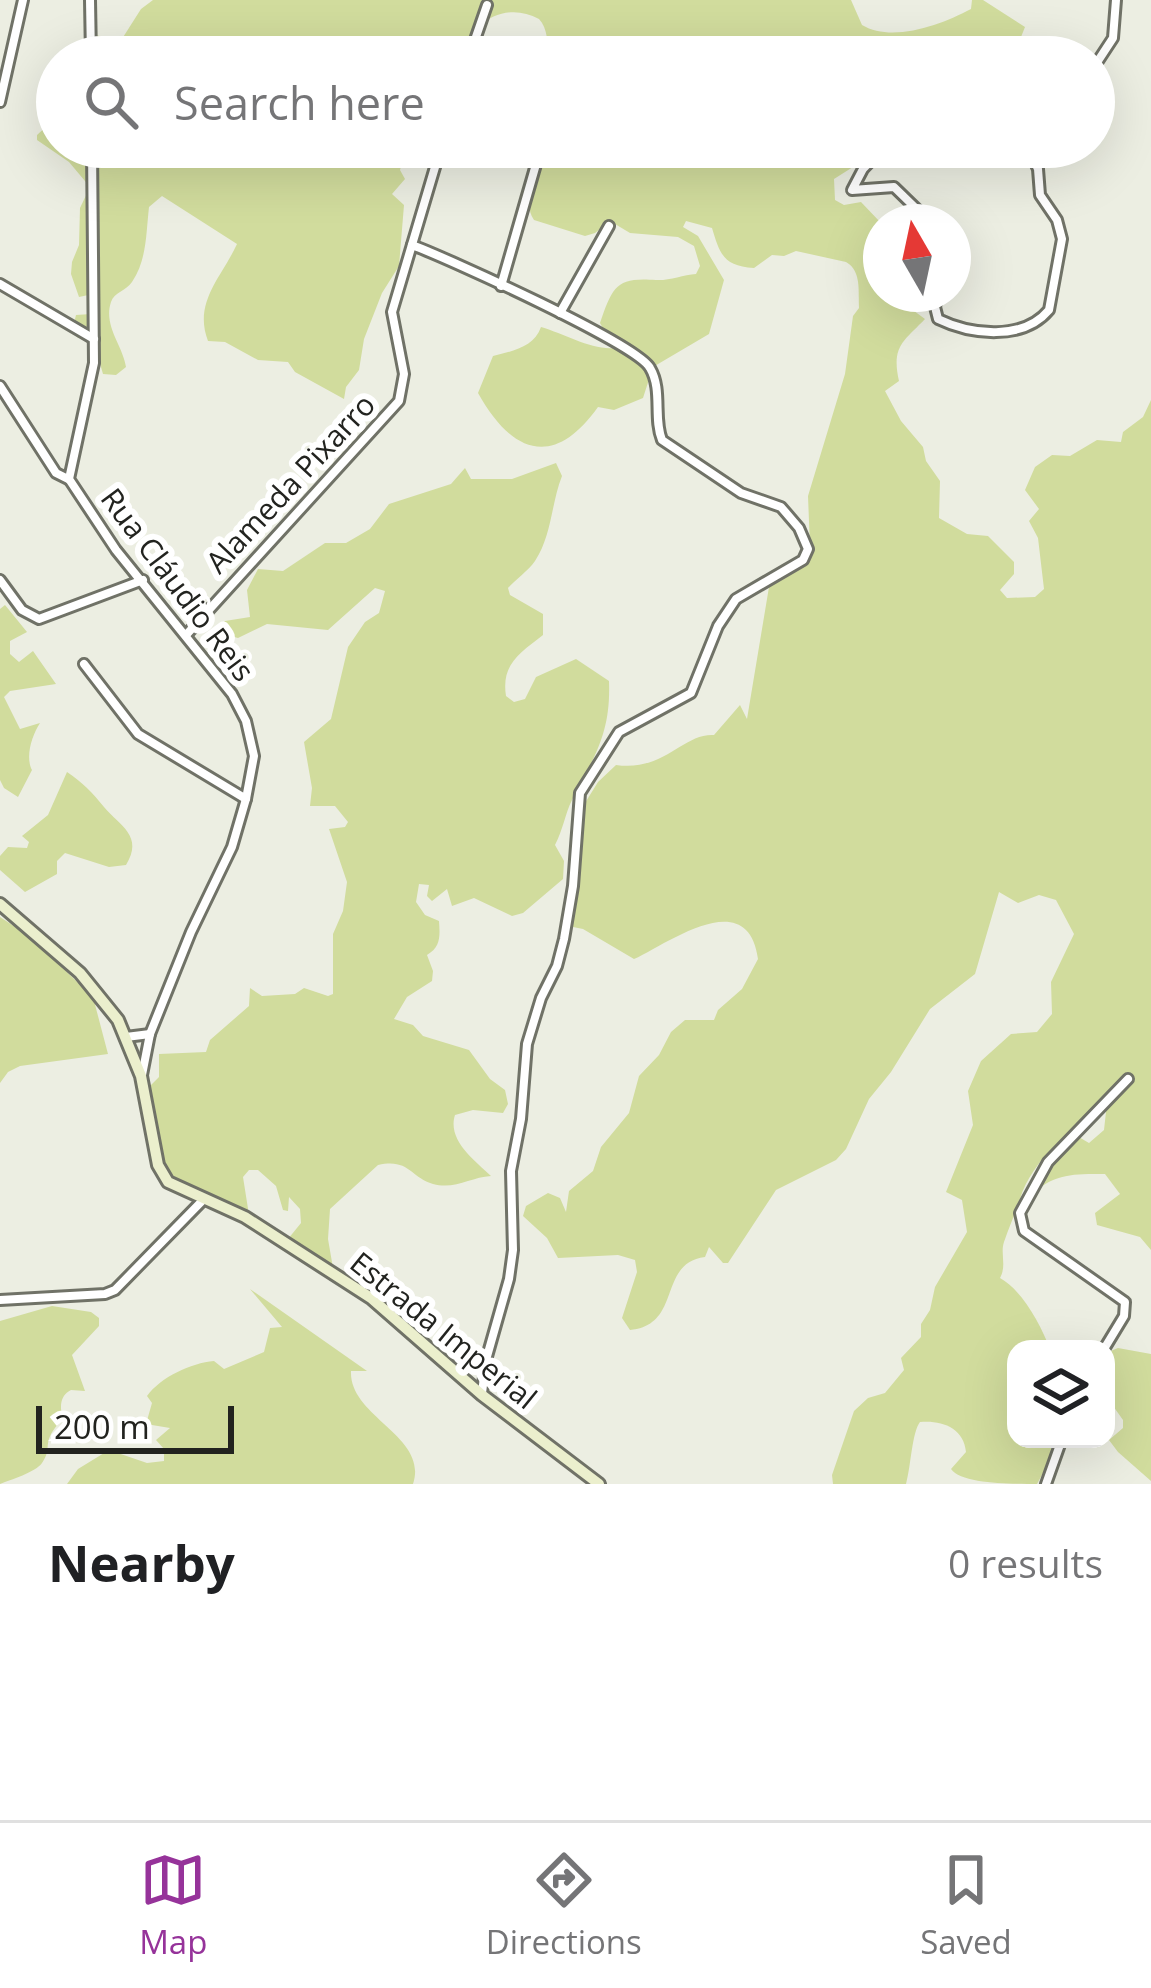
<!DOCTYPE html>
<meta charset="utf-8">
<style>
:root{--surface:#fff;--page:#f2f2f2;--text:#202124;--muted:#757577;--line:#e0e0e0;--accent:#96339a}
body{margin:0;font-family:"Open Sans",sans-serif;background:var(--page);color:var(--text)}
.controls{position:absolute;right:36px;bottom:36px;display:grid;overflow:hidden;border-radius:24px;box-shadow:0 12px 48px #0002}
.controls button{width:108px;height:108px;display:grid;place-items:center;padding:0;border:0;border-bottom:3px solid var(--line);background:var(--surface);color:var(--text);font:60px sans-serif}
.compass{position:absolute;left:863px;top:204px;width:108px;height:108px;border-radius:50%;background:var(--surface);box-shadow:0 12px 48px #0002;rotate:351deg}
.scale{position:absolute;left:36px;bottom:30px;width:198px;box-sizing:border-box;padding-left:12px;border:6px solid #22231f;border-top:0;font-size:33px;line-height:42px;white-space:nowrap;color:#22231f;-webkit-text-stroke:9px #fff;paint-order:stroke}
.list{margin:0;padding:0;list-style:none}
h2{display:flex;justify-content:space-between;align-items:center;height:156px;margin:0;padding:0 48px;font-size:51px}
h2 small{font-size:39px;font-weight:400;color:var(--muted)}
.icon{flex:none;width:66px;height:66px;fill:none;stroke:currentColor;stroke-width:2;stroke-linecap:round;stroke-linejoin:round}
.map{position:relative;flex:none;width:1151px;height:1484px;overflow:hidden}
.search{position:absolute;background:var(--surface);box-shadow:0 12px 48px #0002;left:36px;right:36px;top:36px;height:132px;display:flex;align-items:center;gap:30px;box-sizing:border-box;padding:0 42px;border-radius:66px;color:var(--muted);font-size:45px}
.sheet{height:336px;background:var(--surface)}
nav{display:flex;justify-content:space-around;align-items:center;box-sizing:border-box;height:168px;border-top:3px solid var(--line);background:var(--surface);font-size:33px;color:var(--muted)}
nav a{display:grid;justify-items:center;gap:6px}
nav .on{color:var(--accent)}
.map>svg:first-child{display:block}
.green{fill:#d1dc9d}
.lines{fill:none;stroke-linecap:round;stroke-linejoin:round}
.street-casing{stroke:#707267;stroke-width:14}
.secondary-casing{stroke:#707267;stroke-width:16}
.street{stroke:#fff;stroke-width:8}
.secondary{stroke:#ebefcd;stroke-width:10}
.labels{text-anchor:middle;stroke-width:12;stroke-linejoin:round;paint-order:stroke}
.street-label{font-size:30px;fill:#22231f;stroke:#fff}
</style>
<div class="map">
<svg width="1151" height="1484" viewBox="0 0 1151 1484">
<rect width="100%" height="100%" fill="#eceee2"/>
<!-- green -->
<g class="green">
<path d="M153,0H851L862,25C892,43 941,25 971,9L972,0H983L1025,27L1021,37L1009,42L1000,57H551C547,45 548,28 539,19C505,0 470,23 461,57H94L96,35L120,42L141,9Z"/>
<path d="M57,107V147H401L404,157L400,170L405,179L392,194L404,205L399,266L382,293L364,339L359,370L346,387L344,399L295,372L288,362L258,360L225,342L208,341C193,302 222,277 237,244L162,196L149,207C146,233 147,260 132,282C126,291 114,292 111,302C103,326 123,346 126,367L116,375L103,374L92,336L78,338L72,331L76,315L91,314L93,294L79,297L71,274L72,262L79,245L80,208L90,187L69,162L37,140V135L49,124Z"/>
<path d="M561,147H871L864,160L834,179L835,200L844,205L861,202L881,223V294H910V308L925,319C904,341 891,346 899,381L885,391L901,421L923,447L926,461L940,481L939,518L967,534L988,536L1014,562V574L1000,590L1007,598L1035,597L1044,589L1038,538L1029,521L1039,509L1025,490L1035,467L1052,455L1070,456L1097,440L1121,442L1123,432L1143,417L1151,400V1250L1140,1237L1097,1225L1095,1213L1120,1194L1105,1174C1074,1174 1052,1173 1030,1197L1051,1157L1077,1136L1089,1143L1104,1130L1106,1112L1098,1102C1071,1134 1033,1157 1020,1199C1016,1212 1009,1227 1004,1242C1000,1254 1007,1265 1000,1278C1022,1290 1041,1325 1050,1349H1016V1439H1053L1048,1464L1037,1484C1012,1484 961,1484 951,1469L966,1452C964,1428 942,1420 920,1422C912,1432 911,1466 906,1484H833L832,1475L854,1411L868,1398L885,1393L904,1370L901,1358L921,1337V1324L930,1310L935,1287L967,1232L962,1200L946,1192L973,1125L968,1091L981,1061L1011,1034L1037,1032L1052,1014L1051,982L1074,934L1056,900L1039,895L1018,903L999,892L975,974L930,1009L891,1072L869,1099L846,1149L836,1160L776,1190L728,1263H723L709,1247L705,1257C657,1263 683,1325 630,1330L622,1318L637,1272L635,1260L618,1255L558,1258L547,1238L523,1216L526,1206L548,1193L560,1198L566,1212L569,1191L593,1171L601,1147L629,1113L639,1076L659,1055L671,1032L685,1020H714L718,1010L742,989L758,959C748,883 667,944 634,959L583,929L568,926L580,811L598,782L616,765C664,772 683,733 714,735L740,705L747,719L769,587L802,561L810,547L808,496L845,374L853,316L859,308C858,292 862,271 846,262L796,251L784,256L772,255L754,268C724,266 720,255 712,228L686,221L683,227L698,236L724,280L709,334L653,367L643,398L614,410L598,407C554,469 512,454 478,393L493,356C513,351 534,347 541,327C565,334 591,350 614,348L600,323C613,286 616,277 656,280C668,281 683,275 696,274L700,266L694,246L678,237L630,233L610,221L595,233L585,236L534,220C522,203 536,178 542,159Z"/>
<path d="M556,463L562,476C551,504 552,535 535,561C528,571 516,579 508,588L510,595L543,614V635C520,653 501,664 506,696L514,702L525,699L536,677L576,659L609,681C611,733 595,756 572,800C565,814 563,830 555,845L564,861L563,879L523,913L512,916L474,898L452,906L447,889L432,901L427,896L429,885L419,884L416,902L425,915L439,921C440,936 441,947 427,955L433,971L432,981L407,997L394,1019L413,1025L423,1036L469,1050L490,1079L505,1090L508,1104L503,1113L473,1110L455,1115C447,1140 474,1160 491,1176C471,1177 455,1190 433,1184C410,1177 409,1158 378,1165L330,1209L328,1239L333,1268L288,1239L301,1223L300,1209L289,1197L288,1211L283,1210L276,1186L258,1170H249L243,1177L249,1215C157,1182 157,1185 150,1086L159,1077V1054L206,1052L210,1040L249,1006L250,988L262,996L295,994L304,988L328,996L333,994V934L343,911L347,882L329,829L345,827L348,822L335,806H310L312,788L304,742L331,719L348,647L365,622L379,613L385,591L375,588L328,630L267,624L238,638L220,633L217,628L225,621L250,617L247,590L258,569L283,571L325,543H346L370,529L389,504L451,484L465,468L471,479H512Z"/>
<path d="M5,605L27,632L10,641V654L19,662L33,651L56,684L10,691L4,697L20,729L40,723C32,735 25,757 32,770L18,797L4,788L0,780V609Z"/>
<path d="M67,772C83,783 92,792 104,807C120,826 144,836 126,865L109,867L65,853L57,861V874L25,892L0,870V856L8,847L27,848L29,842L22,836L48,815Z"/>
<path d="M0,917L29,936L93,997L108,1054L20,1066L8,1072L0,1083Z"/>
<path d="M250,1289L367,1371H351C349,1417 429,1436 413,1484H67L78,1469L109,1450L147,1463L164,1461V1449L156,1440L170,1428L146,1424L152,1403L147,1396C161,1377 191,1363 214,1361L224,1369L264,1352L270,1328L282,1327Z"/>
<path d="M52,1306L91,1312L99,1318V1326L72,1355L85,1391L71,1390C59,1396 60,1408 63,1419C39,1443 54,1446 42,1463C36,1472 10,1480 0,1484V1321Z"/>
<path d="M1118,1348L1151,1354V1481L1118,1452L1109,1440L1123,1428V1420L1106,1396V1353Z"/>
</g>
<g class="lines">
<defs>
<g id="street">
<path d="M90,0L91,57"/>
<path d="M469,57L487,5"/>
<path d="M1094,67L1113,38L1116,0"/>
<path d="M0,102L23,0"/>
<path d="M92,147L94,363L69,479L116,550L232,694L246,721L254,756L246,799L232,847L191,932L150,1034L142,1075"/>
<path d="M884,147L863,169L852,190L894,187L930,222"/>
<path d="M1002,147L1031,154"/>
<path d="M412,245C447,258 637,344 650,368C663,390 653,418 662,440L741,493L781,507L799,528L808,549L803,560L736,599L718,626L691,693L619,732L580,793L573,886L564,939L557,966L541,998L527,1044L521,1119L511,1171L513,1250L509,1279L486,1360L482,1393"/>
<path d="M0,284L94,339"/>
<path d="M501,286L541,147"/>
<path d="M938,294L935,307L938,319C971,335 1023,341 1049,310L1062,239L1057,220L1040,195L1038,169L1031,154"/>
<path d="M560,313L609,226"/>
<path d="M0,386L56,473L68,479"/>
<path d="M0,580L22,610L39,619L143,580"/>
<path d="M187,634L399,401L404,374L392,312L441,147"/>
<path d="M84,664L138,734L246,799"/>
<path d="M126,1037L150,1034"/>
<path d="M0,1300L105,1294L115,1290L203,1200"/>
<path d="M1104,1349L1124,1316L1125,1302L1024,1231L1020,1213L1048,1162L1128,1079"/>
<path d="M1046,1484L1062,1439"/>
</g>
<path id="secondary" d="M0,904L80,973L118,1020L141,1076L158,1165L168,1182L245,1217L371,1298L482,1395L599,1484"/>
</defs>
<!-- street casing -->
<use href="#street" class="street-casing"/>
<!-- secondary casing -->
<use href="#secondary" class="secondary-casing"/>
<!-- street -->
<use href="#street" class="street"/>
<!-- secondary -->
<use href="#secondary" class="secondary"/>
</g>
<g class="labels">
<!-- street labels -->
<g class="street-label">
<text transform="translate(291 484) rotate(-47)" y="10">Alameda Pixarro</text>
<text transform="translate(177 585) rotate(53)" y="10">Rua Cláudio Reis</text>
<text transform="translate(443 1331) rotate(39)" y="10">Estrada Imperial</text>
</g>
</g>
</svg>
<div class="controls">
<button><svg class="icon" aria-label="layers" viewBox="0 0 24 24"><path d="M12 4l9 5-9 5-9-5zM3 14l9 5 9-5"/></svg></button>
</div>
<svg class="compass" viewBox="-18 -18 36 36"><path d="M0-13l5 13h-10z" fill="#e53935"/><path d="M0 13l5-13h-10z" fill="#757577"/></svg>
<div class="scale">200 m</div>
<div class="search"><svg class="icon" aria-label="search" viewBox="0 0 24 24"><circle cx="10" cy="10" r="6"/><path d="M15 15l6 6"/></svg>Search here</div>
</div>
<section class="sheet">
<h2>Nearby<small>0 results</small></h2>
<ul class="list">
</ul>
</section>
<nav>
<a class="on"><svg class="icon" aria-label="map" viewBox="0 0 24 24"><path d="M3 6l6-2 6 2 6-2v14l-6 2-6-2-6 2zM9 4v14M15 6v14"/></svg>Map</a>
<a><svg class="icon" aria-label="directions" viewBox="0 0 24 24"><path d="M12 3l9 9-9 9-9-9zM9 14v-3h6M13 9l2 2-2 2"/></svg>Directions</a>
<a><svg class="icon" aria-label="saved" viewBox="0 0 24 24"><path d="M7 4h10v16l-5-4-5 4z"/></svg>Saved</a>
</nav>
